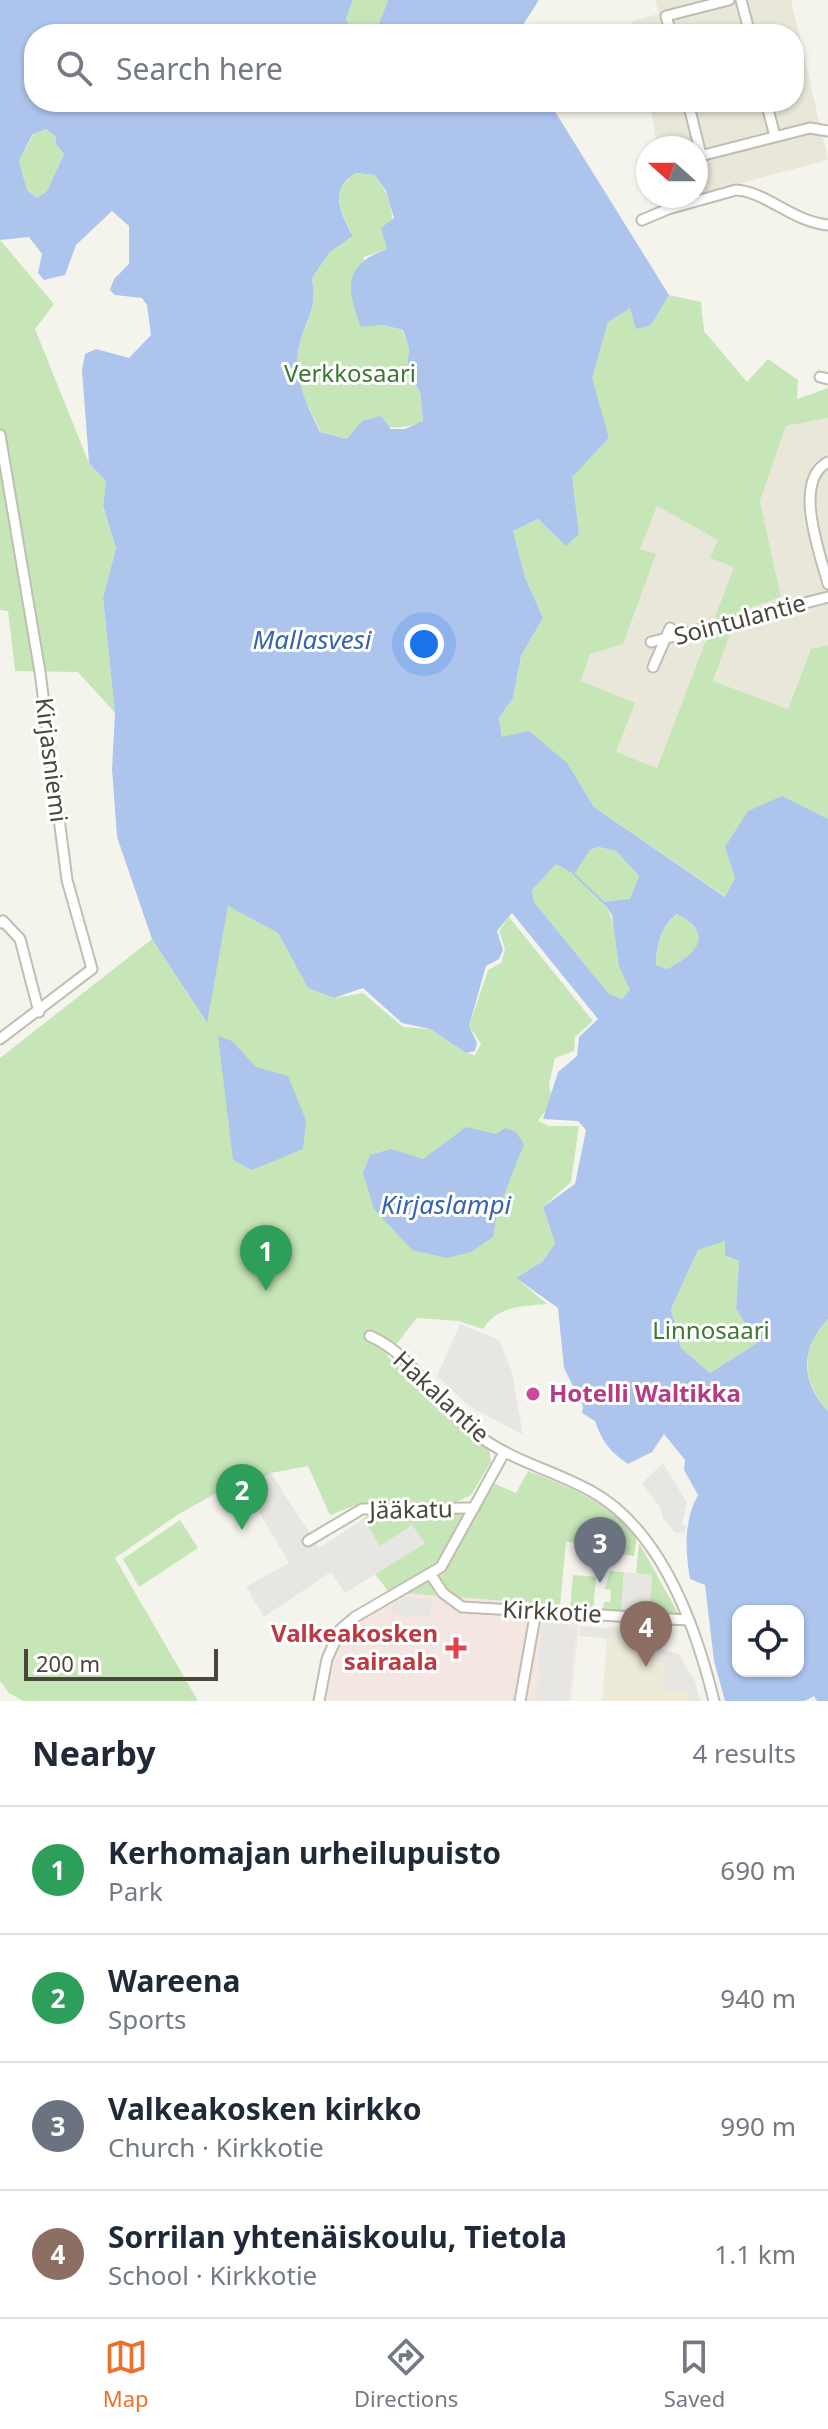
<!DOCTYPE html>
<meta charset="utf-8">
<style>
:root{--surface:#fff;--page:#f2f2f3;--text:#1f2937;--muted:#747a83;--line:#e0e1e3;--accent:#ec712b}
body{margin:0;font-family:"Noto Sans",sans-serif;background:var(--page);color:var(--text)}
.controls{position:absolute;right:24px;bottom:24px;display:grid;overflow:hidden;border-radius:16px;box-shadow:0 2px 6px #0004}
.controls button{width:72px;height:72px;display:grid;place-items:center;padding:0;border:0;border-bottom:2px solid var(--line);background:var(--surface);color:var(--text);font:40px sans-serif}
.compass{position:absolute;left:636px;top:136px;width:72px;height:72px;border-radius:50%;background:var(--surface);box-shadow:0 2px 6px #0004;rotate:291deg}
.scale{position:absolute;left:24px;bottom:20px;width:194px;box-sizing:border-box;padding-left:8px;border:4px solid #49463a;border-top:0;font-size:22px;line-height:28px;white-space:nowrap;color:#49463a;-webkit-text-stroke:6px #fff;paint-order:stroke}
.you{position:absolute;left:424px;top:644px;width:28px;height:28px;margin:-20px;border:6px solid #fff;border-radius:50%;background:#1a73e8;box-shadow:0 0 0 12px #1a73e833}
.badge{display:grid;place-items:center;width:52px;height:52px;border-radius:50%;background:var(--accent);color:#fff;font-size:26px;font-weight:700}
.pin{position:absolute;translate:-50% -66px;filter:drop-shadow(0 2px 4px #0008)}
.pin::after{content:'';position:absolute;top:42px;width:28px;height:24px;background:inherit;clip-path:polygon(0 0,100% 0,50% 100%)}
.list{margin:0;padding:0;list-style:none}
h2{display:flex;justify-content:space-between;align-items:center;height:104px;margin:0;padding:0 32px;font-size:34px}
h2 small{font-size:26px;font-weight:400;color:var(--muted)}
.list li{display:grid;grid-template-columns:52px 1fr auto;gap:24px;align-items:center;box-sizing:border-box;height:128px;padding:0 32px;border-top:2px solid var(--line)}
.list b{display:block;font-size:30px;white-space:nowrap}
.list p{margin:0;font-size:26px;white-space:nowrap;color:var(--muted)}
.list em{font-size:26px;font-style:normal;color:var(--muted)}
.icon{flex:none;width:44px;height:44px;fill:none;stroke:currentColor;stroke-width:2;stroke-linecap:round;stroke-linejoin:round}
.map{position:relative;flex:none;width:828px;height:1701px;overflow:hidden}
.search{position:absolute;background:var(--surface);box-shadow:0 2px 6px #0004;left:24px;right:24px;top:24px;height:88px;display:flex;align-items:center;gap:20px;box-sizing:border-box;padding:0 28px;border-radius:32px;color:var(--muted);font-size:30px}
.sheet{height:616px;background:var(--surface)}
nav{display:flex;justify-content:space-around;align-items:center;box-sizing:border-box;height:112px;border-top:2px solid var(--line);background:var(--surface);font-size:22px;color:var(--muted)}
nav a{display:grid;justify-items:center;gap:4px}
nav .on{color:var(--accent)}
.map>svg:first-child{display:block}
.residential{fill:#e8e7da}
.education{fill:#edebd7}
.medical{fill:#f4e7e1}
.green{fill:#c7e6b8;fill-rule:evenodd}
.parking{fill:#e7e6e3}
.water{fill:#adc5ed;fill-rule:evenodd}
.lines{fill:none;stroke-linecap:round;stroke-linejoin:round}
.stream{stroke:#adc5ed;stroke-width:2}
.minor-casing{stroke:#c0beaf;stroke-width:13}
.minor{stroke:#fff;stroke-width:9}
.hotel-dot{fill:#d1479c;stroke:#fff;stroke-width:3}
.health-dot{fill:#e0444e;stroke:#fff;stroke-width:3}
.labels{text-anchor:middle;stroke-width:6;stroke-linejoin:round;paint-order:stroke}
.park-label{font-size:24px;fill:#3c7830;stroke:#fff}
.street-label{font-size:24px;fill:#49463a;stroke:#fff}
.hotel-label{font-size:24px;font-weight:bold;fill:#b23c85;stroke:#fff;text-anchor:start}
.health-label{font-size:24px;font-weight:bold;fill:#be3a42;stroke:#fff;text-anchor:end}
.water-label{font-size:26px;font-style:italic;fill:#3864af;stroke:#fff}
</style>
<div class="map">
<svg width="828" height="1701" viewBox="0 0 828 1701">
<rect width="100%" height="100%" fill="#f5f4ec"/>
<!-- residential -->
<g class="residential">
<path d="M655,0H791L828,160L696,195V148H658L649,102H794V34H635L632,21L659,14Z"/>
<path d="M828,418V645L811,649L788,709L713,681L738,612L781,597L760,501L786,426Z"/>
<path d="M656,505L718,540L734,567L657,768L616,752L581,682L590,654L656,555L640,550Z"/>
</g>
<!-- education -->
<path class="education" d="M608,1626L654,1630V1647L680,1654L701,1701H602Z"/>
<!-- medical -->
<path class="medical" d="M401,1593L556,1605L557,1618L580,1619L571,1701H326L336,1645L356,1623L400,1598Z"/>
<!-- green -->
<g class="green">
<path d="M353,0H388L375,34H353L346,19Z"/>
<path d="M46,129L56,137V144L64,154L47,191L37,198L27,190L19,161L33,135Z"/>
<path d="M356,173L375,175C395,203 395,217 387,249L364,257L361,327L383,325L402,330L409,348L407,371L420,392L423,422C400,431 385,427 362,421L348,439L321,432C307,405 291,375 300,343C308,313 317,314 312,278L330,252L353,236C341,213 329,189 356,173Z"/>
<path d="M0,240L54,304L35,329L89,463L106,481L103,507L116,548L103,598L115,713L78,672L15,671L8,611L0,610Z"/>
<path d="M669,295L701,302L704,331L747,382L768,359L798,380L797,399L828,388V418L786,426L760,501L781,597L738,612L713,681L788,709L811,649L828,645V819L782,797L726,897L594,807L567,764L502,737L499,718L513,698L521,656L543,618L525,577L513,531L538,519L566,545L579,534L571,477L609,438L591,378L608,322L630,307L651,325ZM657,506L718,540L710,558L734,567L657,768L616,752L635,703L581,681L590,654L623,644L656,554L640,549Z"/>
<path d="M599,847L616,851L639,876L631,900L604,902C619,927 617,961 630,991L622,999L609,994L534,902L532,890L556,863Z"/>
<path d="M228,905L278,933L308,988L334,998L363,993L403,1027L430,1029L466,1053L475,1055L481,1044L469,1026L488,970L501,963L505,949L499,931L509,917L593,1021L575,1037L574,1051L555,1058L549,1085L552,1102L538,1121L549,1126H579L571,1182L543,1207L555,1243L543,1261L516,1278L547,1304C522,1306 497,1306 483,1329L458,1321L417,1318L387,1356L489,1449L491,1462L471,1495L452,1504L379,1502L359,1504L330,1515L308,1466L271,1473L252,1486L241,1479L179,1514L115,1558L198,1701H23L9,1693L0,1681V1058L152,939L206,1022Z"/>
<path d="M678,914C717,936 696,954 667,969L656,965C656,946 661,926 678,914Z"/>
<path d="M725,1240L739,1261L736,1309L757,1343L710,1373L681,1348L671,1309L698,1250Z"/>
<path d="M828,1319V1411C801,1381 800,1348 828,1319Z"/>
<path d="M528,1471C569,1487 608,1502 637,1536L634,1556L611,1553V1545L566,1542L560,1605L401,1593L394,1599L375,1574L425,1543L380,1546L363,1519L373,1512L475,1514L493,1483L516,1493Z"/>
<path d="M180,1520L198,1548L139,1587L123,1559Z"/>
<path d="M639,1543L678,1613V1615L649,1614L652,1575L636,1573Z"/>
<path d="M610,1571L624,1572L621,1612L603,1610L604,1602H610L611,1590L605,1589Z"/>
<path d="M573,1575L596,1577L593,1609L570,1608Z"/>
</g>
<!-- parking -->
<g class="parking">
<path d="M460,1324L499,1340L512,1372L523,1435L469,1406L437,1376Z"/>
<path d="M663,1463L687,1503L682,1524L686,1526L684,1533L675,1532L663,1519L660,1507L642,1483Z"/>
<path d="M271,1473L319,1548L363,1519L380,1546L412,1525L425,1543L345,1593L331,1572L264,1617L246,1587L289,1563L246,1490Z"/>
<path d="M624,1572L652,1575L649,1614L621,1612Z"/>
<path d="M402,1596L432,1599L430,1617L391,1614L393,1601H401Z"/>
<path d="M543,1621L576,1627L569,1701H535L537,1682H540L538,1657Z"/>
<path d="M580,1626L629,1630L628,1640L579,1636Z"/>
<path d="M655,1649L676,1653L695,1681L700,1701H689L685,1692L664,1690L665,1663L653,1662Z"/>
</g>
<!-- water -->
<g class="water">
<path d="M0,0H353L346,19L353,34H34V102H549L669,295L651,325L636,329L630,308L608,322L592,378L609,438L572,477L579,534L566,546L538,519L513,531L525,577L543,618L521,656L513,698L499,718L502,737L529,731L567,763L594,807L725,897L735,878L725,847L748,811L782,796L828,819V1319C800,1348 800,1381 828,1411V1701H817L814,1696L805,1701H725L714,1661L705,1585L690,1579C685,1549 684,1520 698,1495L684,1470L685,1460L664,1434L652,1452L628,1464C609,1451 602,1441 595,1421L582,1413L583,1406L564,1368L558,1308L516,1278L543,1261L555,1243L543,1207L575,1184L586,1130L578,1121L543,1119L558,1072L577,1056L579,1037L598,1019L512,913L497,931L503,950L499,959L486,966L469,1026L477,1043L475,1051L466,1053L430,1029L402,1023L363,988L334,998L308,988L278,933L228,906L207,1023L152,939L117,837L112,769L115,713L103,598L116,548L103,506L106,481L89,463L82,370L85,354L96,349L129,358L151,335L147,305L142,298L115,295L110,290L114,279L129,264V226L112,211L76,245L65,275L44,280L38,273L42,254L29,237L0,240ZM46,129L56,137V144L64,154L47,191L37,198L27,190L19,161L32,135ZM356,173L375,175L386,191L394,218L381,228L387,249C343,265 346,287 361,327L383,325L403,330L409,348L407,371L420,392L423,421L405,429H391L381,416L362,421L347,439L320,432C307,405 291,375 300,343C308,312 317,313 312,278L330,252L353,236C341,214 328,189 356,173ZM599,847L616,851L639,876L630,899L603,902L612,915L619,966L630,990L622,999L609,994L534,902L532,890L556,864L574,874L590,850ZM677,914C717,934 695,955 667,969L656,965C656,946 661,926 677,914ZM725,1241V1255L739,1261L736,1309L757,1343L710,1373L681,1348L671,1309L698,1250ZM738,1611H798V1671H738Z"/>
<path d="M388,0H539L517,34H375Z"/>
<path d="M218,1036L232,1041L256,1067L288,1076L306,1120L303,1149L252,1170L233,1160Z"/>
<path d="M466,1127L496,1134L505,1128L516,1132L524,1144L497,1213L493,1237L471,1252L447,1258L412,1250L374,1209L363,1173L370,1155L391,1149L423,1159Z"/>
</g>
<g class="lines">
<!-- stream -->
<path class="stream" d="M574,874L603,902"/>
<defs>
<g id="minor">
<path d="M741,0L750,34"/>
<path d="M671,34L666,16L729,0"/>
<path d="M688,102L701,155"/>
<path d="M766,102L775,136"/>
<path d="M696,157L810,128L828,131"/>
<path d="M642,220L668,209L736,190C767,192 791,221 828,225"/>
<path d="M820,377L828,379"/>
<path d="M0,435L40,672L67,880L92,969L0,1039"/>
<path d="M828,462C792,481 820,553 828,584"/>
<path d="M651,642L828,597"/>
<path d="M653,667L670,628"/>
<path d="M0,923L3,921L20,939L39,1012"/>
<path d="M370,1336C414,1355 435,1403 472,1431C512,1462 549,1468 591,1491C662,1530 696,1627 714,1701"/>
<path d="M308,1541L362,1509L474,1508"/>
<path d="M431,1575L443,1593L462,1607L688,1620"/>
<path d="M319,1701L327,1659L340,1630L355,1617L441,1567L504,1453"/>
<path d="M520,1701L536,1611"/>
</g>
</defs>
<!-- minor casing -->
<use href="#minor" class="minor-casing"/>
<!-- minor -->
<use href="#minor" class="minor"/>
</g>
<!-- markers -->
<circle class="hotel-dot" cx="533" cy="1394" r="8"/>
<path class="health-dot" d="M452 1636h8v8h8v8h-8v8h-8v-8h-8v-8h8z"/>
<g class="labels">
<!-- park labels -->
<g class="park-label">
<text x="350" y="382">Verkkosaari</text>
<text x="711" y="1339">Linnosaari</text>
</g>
<!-- street labels -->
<g class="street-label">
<text transform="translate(740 620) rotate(-15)" y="8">Sointulantie</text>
<text transform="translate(51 760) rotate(83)" y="8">Kirjasniemi</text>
<text transform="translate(441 1397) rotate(43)" y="8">Hakalantie</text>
<text transform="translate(411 1510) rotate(-1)" y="8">Jääkatu</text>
<text transform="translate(552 1612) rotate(3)" y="8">Kirkkotie</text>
</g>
<!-- hotel labels -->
<g class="hotel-label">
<text x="549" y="1402">Hotelli Waltikka</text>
</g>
<!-- health labels -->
<g class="health-label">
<text x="438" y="1642">Valkeakosken<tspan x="438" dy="28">sairaala</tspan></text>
</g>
<!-- water labels -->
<g class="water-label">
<text x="312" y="649">Mallasvesi</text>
<text x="446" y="1214">Kirjaslampi</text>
</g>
</g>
</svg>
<div class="controls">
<button><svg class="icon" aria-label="locate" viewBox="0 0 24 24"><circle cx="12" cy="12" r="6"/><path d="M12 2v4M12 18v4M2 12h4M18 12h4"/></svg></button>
</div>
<svg class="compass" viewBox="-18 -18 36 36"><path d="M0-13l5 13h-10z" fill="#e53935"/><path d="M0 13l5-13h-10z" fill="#747a83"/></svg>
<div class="scale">200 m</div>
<div class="you"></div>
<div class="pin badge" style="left:266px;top:1291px;background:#2e9e5b">1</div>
<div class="pin badge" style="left:242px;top:1530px;background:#2e9e5b">2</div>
<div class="pin badge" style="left:600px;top:1583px;background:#6b7280">3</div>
<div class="pin badge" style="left:646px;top:1667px;background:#8d6e63">4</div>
<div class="search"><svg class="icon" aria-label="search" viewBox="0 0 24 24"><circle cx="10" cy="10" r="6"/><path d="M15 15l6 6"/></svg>Search here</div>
</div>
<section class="sheet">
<h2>Nearby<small>4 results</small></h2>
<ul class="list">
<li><span class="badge" style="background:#2e9e5b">1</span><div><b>Kerhomajan urheilupuisto</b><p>Park</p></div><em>690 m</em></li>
<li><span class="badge" style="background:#2e9e5b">2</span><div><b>Wareena</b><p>Sports</p></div><em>940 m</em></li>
<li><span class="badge" style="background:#6b7280">3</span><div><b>Valkeakosken kirkko</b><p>Church · Kirkkotie</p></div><em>990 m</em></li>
<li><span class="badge" style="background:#8d6e63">4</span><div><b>Sorrilan yhtenäiskoulu, Tietola</b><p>School · Kirkkotie</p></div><em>1.1 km</em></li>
</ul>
</section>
<nav>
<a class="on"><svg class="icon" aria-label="map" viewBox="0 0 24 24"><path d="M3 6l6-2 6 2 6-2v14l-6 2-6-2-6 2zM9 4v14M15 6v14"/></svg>Map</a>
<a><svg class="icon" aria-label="directions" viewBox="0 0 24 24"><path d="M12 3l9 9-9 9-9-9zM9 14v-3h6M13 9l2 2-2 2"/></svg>Directions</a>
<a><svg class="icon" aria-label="saved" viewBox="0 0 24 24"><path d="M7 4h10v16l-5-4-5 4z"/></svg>Saved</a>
</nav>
